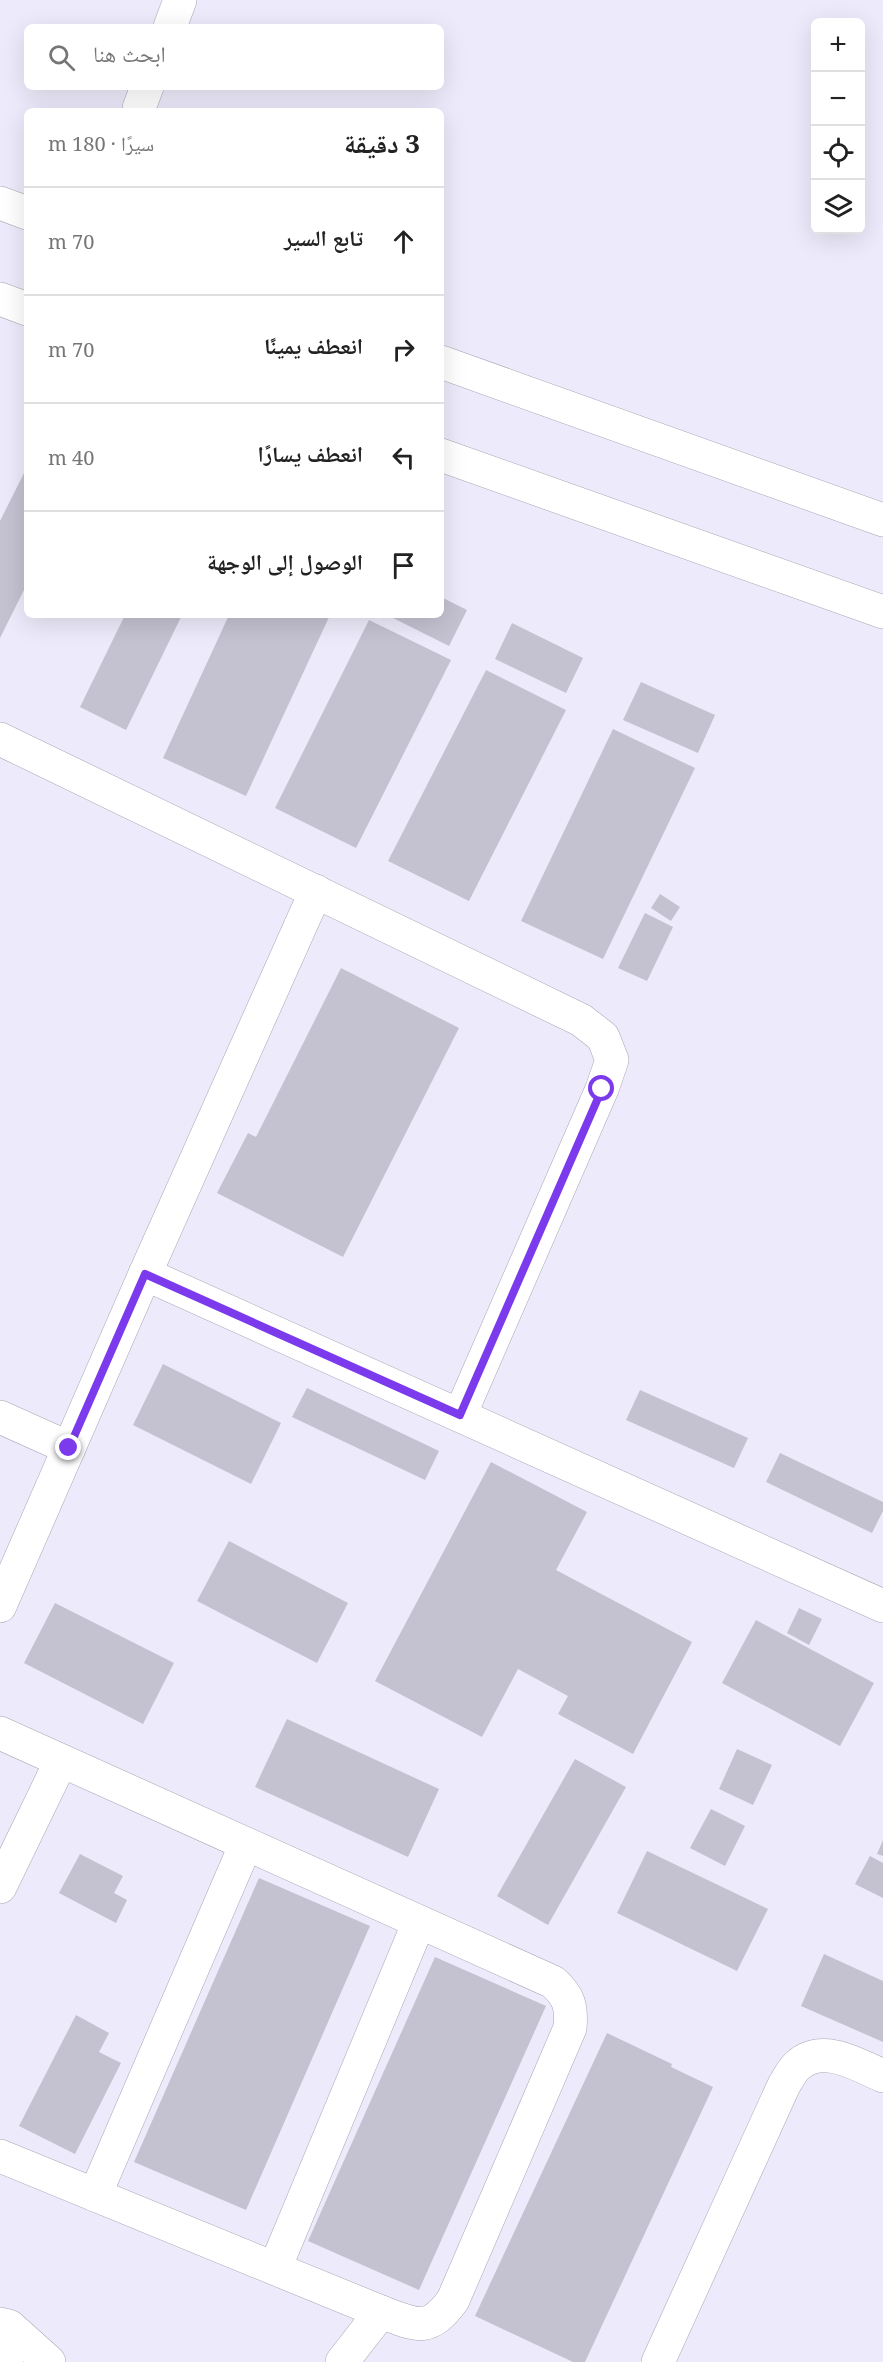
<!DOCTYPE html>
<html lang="ar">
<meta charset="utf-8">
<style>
:root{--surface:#fff;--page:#f6f6f6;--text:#222;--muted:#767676;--line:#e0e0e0}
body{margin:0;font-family:"Noto Serif","Noto Naskh Arabic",serif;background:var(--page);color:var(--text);direction:rtl}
.controls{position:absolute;right:18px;top:18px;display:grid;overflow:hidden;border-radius:9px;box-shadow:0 6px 24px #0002}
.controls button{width:54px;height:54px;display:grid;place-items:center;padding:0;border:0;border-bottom:2px solid var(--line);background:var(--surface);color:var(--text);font:30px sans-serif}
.stop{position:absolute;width:18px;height:18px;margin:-14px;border:4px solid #7c3aed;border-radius:50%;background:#fff}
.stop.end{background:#7c3aed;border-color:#fff;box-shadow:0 2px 6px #0008}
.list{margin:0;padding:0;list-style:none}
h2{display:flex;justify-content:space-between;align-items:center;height:78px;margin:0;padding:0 24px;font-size:26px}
h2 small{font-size:20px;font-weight:400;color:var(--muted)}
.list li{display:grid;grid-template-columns:39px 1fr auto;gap:18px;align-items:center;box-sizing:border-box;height:108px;padding:0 24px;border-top:2px solid var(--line)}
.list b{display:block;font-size:22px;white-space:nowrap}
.list em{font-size:20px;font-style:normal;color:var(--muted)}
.icon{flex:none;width:33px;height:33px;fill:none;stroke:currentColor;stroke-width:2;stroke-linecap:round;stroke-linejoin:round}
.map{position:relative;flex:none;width:883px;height:2362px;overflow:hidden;direction:ltr}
.search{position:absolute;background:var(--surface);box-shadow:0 6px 24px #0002;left:24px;top:24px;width:420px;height:66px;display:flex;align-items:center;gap:15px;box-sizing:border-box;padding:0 21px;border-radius:9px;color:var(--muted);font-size:22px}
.panel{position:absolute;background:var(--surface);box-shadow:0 6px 24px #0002;left:24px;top:108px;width:420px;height:510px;border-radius:9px;direction:rtl}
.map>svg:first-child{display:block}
.building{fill:#c4c2d1}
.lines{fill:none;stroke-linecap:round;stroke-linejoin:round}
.minor-casing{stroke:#a8a6b4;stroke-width:34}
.minor{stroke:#fff;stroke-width:33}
.route{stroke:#7c3aed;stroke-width:8}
</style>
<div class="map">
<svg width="883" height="2362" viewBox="0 0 883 2362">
<rect width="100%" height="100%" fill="#edebfb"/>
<!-- building -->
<g class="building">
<path d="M27,467V584L0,638V521Z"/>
<path d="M441,597L467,610L449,646L387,615H441Z"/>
<path d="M125,615H182L126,730L80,707Z"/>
<path d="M229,615H330L246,796L163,758Z"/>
<path d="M369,620L451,660L356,848L275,808Z"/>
<path d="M512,623L583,658L566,693L495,659Z"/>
<path d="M486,670L566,710L469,901L388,861Z"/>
<path d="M641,682L715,715L698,753L623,720Z"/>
<path d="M613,729L695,768L603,959L521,921Z"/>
<path d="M660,894L680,907L671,921L651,908Z"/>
<path d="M645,913L673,927L647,981L618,968Z"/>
<path d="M341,968L459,1028L343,1257L217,1193L248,1133L256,1137Z"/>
<path d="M163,1364L281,1423L251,1484L133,1425Z"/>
<path d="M307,1388L439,1451L425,1480L292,1417Z"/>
<path d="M640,1390L748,1438L734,1468L626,1420Z"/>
<path d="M780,1453L883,1502V1511L872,1533L766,1482Z"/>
<path d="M491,1462L587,1512L556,1570L692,1642L633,1754L558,1714L568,1696L518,1669L482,1737L375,1681Z"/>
<path d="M229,1541L348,1603L317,1663L197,1601Z"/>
<path d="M55,1603L174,1663L143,1724L24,1663Z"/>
<path d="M799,1608L822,1619L809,1645L787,1633Z"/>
<path d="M756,1620L874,1683L840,1746L722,1683Z"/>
<path d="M287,1719L439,1789L408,1857L255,1787Z"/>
<path d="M737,1749L772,1765L753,1805L719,1789Z"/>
<path d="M575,1759L626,1787L548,1925L497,1896Z"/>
<path d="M711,1809L745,1826L725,1866L690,1848Z"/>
<path d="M883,1840V1856L877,1854Z"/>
<path d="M647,1851L768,1909L737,1971L617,1913Z"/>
<path d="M80,1854L123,1876L114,1893L127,1900L116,1923L59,1893Z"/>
<path d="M870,1856L883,1863V1898L855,1884Z"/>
<path d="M259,1878L370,1926L246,2210L134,2162Z"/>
<path d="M824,1954L883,1981V2042L801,2006Z"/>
<path d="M435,1957L546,2006L419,2290L308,2241Z"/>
<path d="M76,2015L109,2033L99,2052L121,2063L75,2154L19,2126Z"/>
<path d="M607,2033L672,2064L671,2067L713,2087L585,2362H573L475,2316Z"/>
</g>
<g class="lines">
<defs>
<g id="minor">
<path d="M170,27L180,0"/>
<path d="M139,108L147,87"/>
<path d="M0,203L27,213"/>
<path d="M0,299L27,309"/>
<path d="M441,362L883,520"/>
<path d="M441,455L883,612"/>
<path d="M0,739L581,1020L603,1037L612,1060L602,1089L460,1415"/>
<path d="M145,1274L883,1606"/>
<path d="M0,1417L69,1448"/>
<path d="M0,1606L145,1274L316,891"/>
<path d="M0,1733L553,1982C569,1996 572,2007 570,2028L453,2300C428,2334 416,2325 381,2312L0,2156"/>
<path d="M0,1887L61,1761"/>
<path d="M95,2195L246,1844"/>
<path d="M275,2268L419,1922"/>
<path d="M0,2324L9,2326L49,2362"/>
<path d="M0,2356L7,2362"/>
<path d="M342,2362L381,2312"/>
<path d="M658,2362L784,2085C788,2079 792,2070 798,2065C823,2043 858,2065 883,2076"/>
</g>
</defs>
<!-- minor casing -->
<use href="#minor" class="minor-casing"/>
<!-- minor -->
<use href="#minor" class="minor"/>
</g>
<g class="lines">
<!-- route -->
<path class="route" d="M69,1448L145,1274L460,1415L602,1089"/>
</g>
</svg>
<div class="controls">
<button>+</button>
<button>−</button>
<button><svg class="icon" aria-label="locate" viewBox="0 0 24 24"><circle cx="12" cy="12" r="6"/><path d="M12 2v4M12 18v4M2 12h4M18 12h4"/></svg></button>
<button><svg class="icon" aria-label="layers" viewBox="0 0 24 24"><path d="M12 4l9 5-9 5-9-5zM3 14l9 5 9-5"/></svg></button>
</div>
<div class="stop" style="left:602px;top:1089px"></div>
<div class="stop end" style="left:69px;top:1448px"></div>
<div class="search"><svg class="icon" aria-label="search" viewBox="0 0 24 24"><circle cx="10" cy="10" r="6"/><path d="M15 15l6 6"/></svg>ابحث هنا</div>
<section class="panel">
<h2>3 دقيقة<small>سيرًا · 180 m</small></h2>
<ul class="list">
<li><svg class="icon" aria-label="ahead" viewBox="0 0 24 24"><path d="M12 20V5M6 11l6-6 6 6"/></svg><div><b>تابع السير</b></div><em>70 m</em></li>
<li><svg class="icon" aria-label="right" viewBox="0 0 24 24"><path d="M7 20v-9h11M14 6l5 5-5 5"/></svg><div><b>انعطف يمينًا</b></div><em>70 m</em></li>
<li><svg class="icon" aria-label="left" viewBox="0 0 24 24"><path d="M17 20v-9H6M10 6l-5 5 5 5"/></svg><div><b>انعطف يسارًا</b></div><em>40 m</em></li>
<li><svg class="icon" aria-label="arrive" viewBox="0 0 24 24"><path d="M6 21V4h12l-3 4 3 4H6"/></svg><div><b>الوصول إلى الوجهة</b></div></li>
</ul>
</section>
</div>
